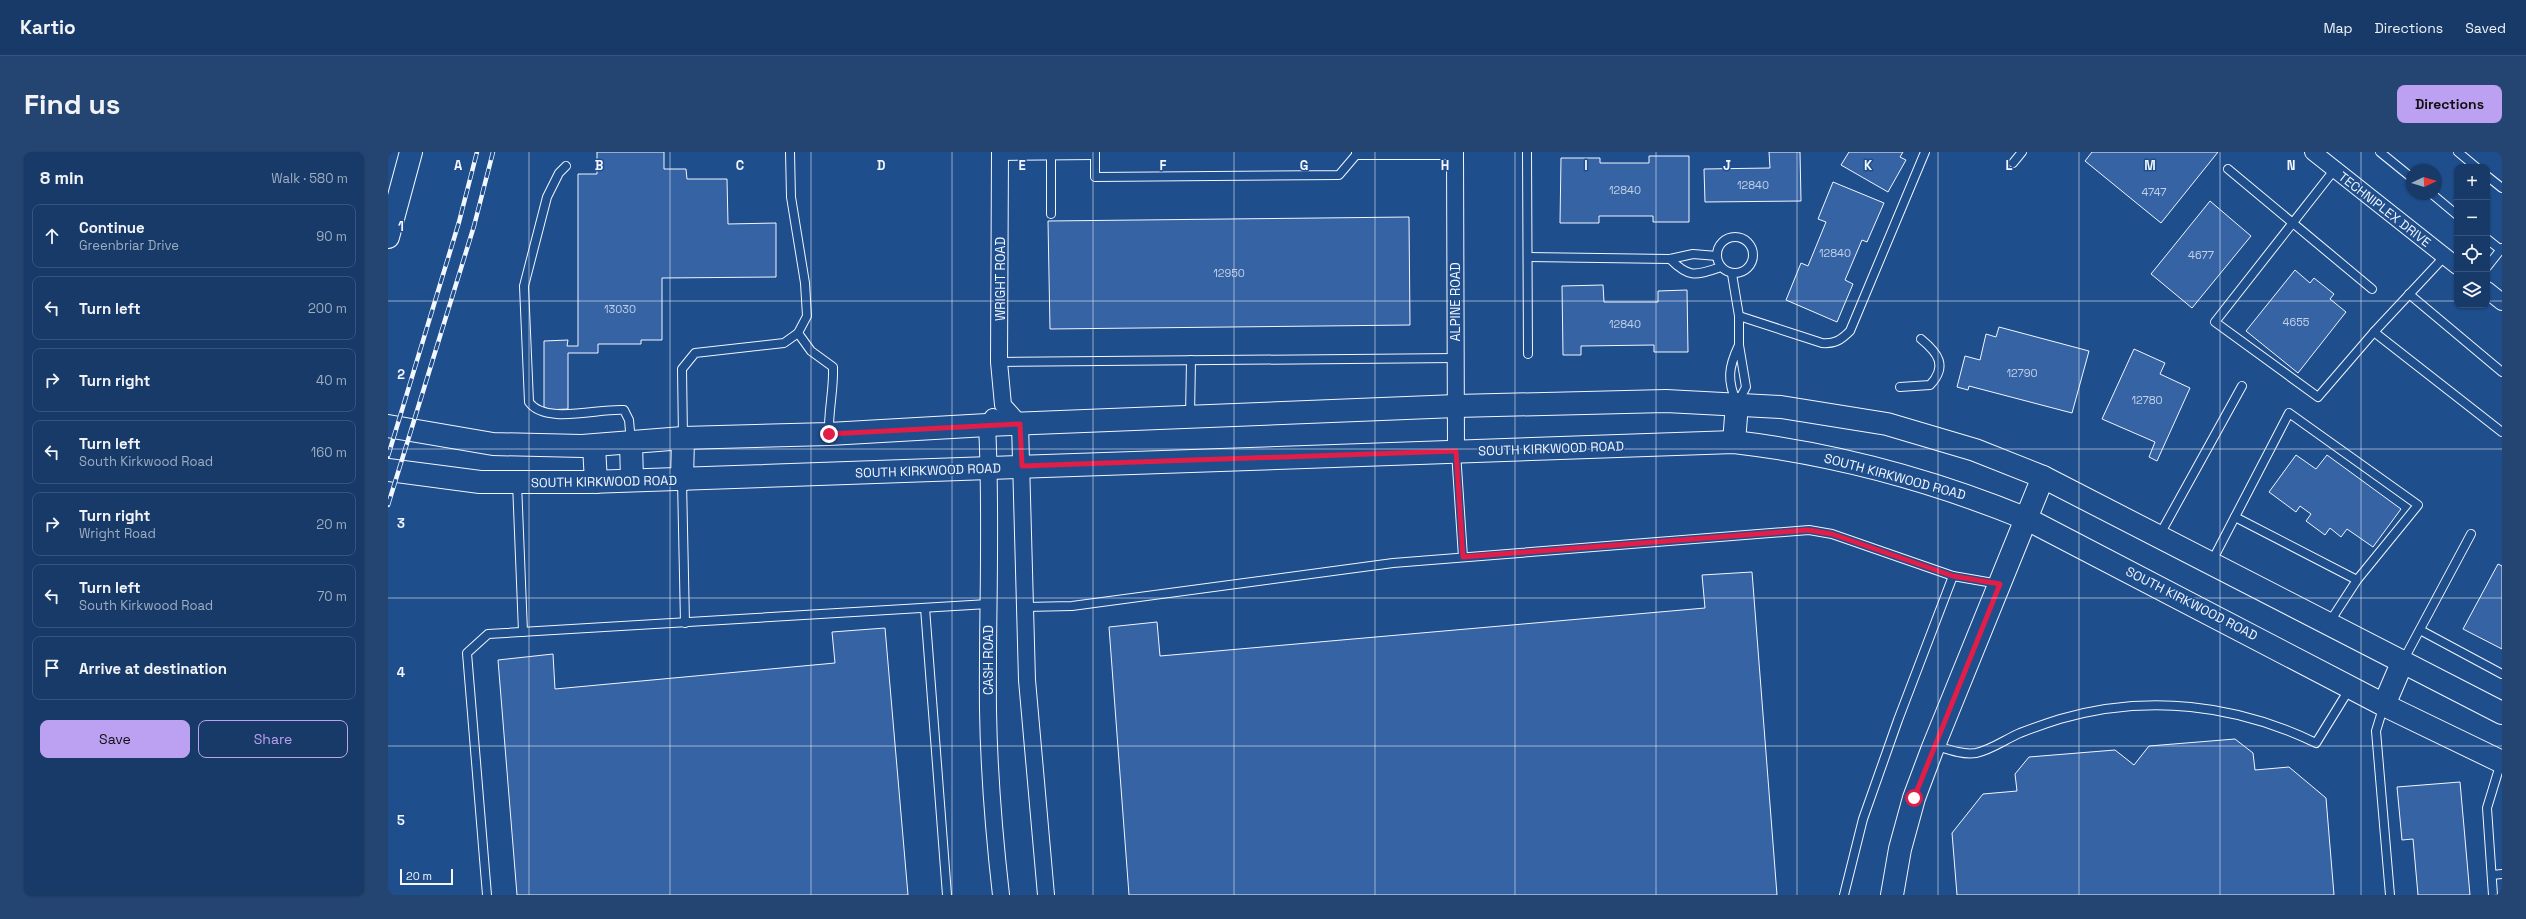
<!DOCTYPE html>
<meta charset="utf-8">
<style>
:root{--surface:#173a69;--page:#244571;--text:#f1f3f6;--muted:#9eadc0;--line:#36547d;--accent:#bca0f2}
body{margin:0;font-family:"Space Grotesk",sans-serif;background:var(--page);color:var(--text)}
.controls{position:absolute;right:12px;top:12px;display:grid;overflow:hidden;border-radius:8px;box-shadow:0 1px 3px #0004}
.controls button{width:36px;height:36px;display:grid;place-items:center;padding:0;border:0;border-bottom:1px solid var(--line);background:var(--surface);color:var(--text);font:20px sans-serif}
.compass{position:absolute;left:2018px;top:12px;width:36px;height:36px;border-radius:50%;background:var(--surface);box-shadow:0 1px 3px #0004;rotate:86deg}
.scale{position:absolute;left:12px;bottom:10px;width:53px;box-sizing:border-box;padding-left:4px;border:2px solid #f2f6ff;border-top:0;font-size:11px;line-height:14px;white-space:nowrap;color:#f2f6ff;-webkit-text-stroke:3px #1f4e8c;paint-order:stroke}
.stop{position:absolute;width:12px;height:12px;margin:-9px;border:3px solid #e11d48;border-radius:50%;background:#fff}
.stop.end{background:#e11d48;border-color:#fff;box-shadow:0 1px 4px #0008}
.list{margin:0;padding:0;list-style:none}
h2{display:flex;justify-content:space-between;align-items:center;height:52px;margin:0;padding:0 16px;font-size:17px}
h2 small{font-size:13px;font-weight:400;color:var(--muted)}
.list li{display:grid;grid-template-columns:26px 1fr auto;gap:12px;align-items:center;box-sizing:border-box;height:64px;margin:0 8px 8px;padding:0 8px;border:1px solid var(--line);border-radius:8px}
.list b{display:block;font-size:15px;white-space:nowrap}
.list p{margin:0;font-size:13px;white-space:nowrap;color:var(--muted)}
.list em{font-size:13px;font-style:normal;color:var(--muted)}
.actions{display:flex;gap:8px;padding:12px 16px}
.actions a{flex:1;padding:9px 0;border:1px solid var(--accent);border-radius:8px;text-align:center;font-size:14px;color:var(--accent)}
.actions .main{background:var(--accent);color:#111}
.icon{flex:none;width:22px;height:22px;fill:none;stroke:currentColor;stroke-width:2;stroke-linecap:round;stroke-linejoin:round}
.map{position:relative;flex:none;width:2114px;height:743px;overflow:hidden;border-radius:8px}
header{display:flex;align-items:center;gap:24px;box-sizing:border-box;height:56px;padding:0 20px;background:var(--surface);border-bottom:1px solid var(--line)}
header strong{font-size:19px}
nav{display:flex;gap:22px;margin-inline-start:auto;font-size:14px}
.intro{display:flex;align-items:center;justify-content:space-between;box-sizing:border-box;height:96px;padding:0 24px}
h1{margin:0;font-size:28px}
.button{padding:10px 18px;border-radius:8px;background:var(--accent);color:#111;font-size:14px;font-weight:700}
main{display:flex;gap:24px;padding:0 24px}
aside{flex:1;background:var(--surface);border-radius:8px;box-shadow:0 1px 3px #0004}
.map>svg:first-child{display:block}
.building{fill:#3563a3;stroke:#f2f6ff}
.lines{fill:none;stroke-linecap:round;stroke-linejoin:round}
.lane-casing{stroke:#f2f6ff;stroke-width:10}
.street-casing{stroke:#f2f6ff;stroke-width:18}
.secondary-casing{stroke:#f2f6ff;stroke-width:24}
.highway-casing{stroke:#f2f6ff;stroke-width:24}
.lane{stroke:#1f4e8c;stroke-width:8}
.street{stroke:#1f4e8c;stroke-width:16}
.secondary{stroke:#1f4e8c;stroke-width:22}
.highway{stroke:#1f4e8c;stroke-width:22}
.rail-casing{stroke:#f2f6ff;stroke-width:4.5}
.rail{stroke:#1f4e8c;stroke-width:3;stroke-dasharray:9;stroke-linecap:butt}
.route{stroke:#e11d48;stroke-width:5}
.grid{fill:none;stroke:#f2f6ff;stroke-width:1;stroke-opacity:0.55}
.labels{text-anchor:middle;stroke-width:3;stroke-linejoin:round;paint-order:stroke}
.number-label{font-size:11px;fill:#c3d1e8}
.street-label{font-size:13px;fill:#f2f6ff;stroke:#1f4e8c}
.grid-label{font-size:13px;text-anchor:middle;font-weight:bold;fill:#f2f6ff;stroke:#1f4e8c;stroke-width:3;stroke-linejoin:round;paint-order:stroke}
</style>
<header>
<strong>Kartio</strong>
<nav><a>Map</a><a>Directions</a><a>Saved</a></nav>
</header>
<div class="intro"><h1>Find us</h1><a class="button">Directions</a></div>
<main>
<aside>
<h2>8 min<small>Walk · 580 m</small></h2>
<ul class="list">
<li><svg class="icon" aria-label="ahead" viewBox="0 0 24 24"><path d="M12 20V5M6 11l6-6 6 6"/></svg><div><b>Continue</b><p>Greenbriar Drive</p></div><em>90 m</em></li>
<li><svg class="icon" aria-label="left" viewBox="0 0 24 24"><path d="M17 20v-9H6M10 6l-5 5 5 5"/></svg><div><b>Turn left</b></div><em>200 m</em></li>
<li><svg class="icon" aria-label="right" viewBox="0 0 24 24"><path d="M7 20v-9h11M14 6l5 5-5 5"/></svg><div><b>Turn right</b></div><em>40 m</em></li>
<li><svg class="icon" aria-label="left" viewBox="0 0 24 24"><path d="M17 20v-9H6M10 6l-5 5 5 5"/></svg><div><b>Turn left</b><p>South Kirkwood Road</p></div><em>160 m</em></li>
<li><svg class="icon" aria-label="right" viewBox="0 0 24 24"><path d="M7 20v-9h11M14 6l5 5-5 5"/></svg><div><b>Turn right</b><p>Wright Road</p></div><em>20 m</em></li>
<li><svg class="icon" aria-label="left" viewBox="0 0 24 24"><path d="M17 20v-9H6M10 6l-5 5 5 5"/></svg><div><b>Turn left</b><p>South Kirkwood Road</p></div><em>70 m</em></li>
<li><svg class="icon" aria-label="arrive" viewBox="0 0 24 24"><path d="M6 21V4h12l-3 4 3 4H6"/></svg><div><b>Arrive at destination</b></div></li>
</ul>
<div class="actions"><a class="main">Save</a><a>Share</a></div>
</aside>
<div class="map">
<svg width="2114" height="743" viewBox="0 0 2114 743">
<rect width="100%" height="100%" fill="#1f4e8c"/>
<!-- building -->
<g class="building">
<path d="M209,0H276V17H298L299,27H339L340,72L388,71V125L274,126V188H253V192H210V201H180V257L156,258V189L180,188L179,194H190V22H209Z"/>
<path d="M1381,0H1412L1413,49L1317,50L1316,17L1382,16Z"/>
<path d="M1461,0H1515L1512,5L1518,8L1500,40L1453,13Z"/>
<path d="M1704,0H1830L1773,71L1697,9Z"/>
<path d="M1261,4H1301V70H1265V64H1211V71H1172L1173,6H1212V11H1261Z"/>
<path d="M1445,30L1496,51L1479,90L1474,88L1457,128L1465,132L1449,170L1398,148L1413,111L1420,114L1438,70L1430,67Z"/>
<path d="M1822,49L1863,84L1804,156L1763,122Z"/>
<path d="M1021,65L1022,173L662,177L660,69Z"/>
<path d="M1907,118L1922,131L1926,126L1946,142L1942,147L1958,160L1910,221L1858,179Z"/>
<path d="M1215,133L1216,150H1270V139L1299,138L1300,200H1266V193L1193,194V203H1175L1174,134Z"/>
<path d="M1611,175L1701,199L1684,261L1581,234L1580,238L1569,235L1577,204L1592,208L1598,182L1608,185Z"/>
<path d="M1746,197L1777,211L1772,222L1802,236L1769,309L1761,305L1767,290L1714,267Z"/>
<path d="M1908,303L1928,317L1939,303L2013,357L1985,395L1959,377L1953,385L1942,376L1937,383L1918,369L1923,362L1912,354L1908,360L1881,340Z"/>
<path d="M2110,412L2114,414V497L2075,477Z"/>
<path d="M1364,420L1389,743H741L721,475L769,470L772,504L1317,456L1314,423Z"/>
<path d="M497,476L520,743H129L110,508L165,502L167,537L447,511L444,480Z"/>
<path d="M1847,587L1865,601L1867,618L1901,615L1938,646L1946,743H1569L1564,681L1595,642L1629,639L1627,622L1641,605L1727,598L1746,613L1761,594Z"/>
<path d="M2072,630L2082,743H2030L2025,687L2014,688L2009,635Z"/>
</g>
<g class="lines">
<defs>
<g id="lane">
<path d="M968,0V3H1067"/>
<path d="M1139,0L1140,202"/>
<path d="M1992,0L2024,26"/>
<path d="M2070,0L2088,15"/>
<path d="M707,3V25L951,23L968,3"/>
<path d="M612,4L707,3V0"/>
<path d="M1625,11L1634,0"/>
<path d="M178,14L171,21L159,45L136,134L141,250C157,273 211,256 236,258L241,268L243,290"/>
<path d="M1840,17L1984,137"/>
<path d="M1947,17L1827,170L1930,245L1986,180L2057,104"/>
<path d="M2099,24L2114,36"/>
<path d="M2044,42L2069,63"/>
<path d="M663,62V0"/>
<circle cx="1347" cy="103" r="18"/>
<path d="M2099,87L2113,98"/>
<path d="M1140,105L1282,107L1305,102L1329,104"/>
<path d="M1282,107C1302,127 1308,123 1333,115"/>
<path d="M2099,115L2114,96"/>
<path d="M1344,122L1351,164V193"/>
<path d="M2021,142L2114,220"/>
<path d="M1351,164L1434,191C1447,192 1453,188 1462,179L1537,0"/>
<path d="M1986,180L2114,280"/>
<path d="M410,181L423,199L445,215C446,238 440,259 441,282"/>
<path d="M1351,193L1358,235L1349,252C1339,228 1340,216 1351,193Z"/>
<path d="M611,210L1068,206"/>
<path d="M1512,235L1542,233C1560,214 1550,201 1533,187"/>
<path d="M802,264L803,208"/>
<path d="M295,285L294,217L307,201L396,191L410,181L419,164L417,131L403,45L402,0"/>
<path d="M1068,300L1075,405"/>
<path d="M294,329L297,471"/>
<path d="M129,331L135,480"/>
<path d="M1847,365L1969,428"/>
<path d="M1771,384L1854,234"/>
<path d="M1823,411L1901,261L2030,353L1969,428L1941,471"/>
<path d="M637,455L684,454L1005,411L1421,378L1444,382L1565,424L1611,432"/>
<path d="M537,456L559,743"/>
<path d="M2032,478L2114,522"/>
<path d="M2015,509L2083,382"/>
<path d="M1996,553L1988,579L2002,743"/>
<path d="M1546,593C1559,597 1574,603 1588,601C1603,598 1618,587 1632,581C1645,576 1659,571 1672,567C1759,542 1848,552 1928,591L1962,536"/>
<path d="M2104,723L2114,722"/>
<path d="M99,743L79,501L100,482L600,452"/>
<path d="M1456,743L1475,667L1510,568L1565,424"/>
<path d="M2105,743L2099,656L2113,610"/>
</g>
<g id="street">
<path d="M612,0L611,210L615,253L632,272L639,528L658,743"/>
<path d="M1067,0L1068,299"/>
<path d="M1925,0L2069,114"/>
<path d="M2099,138L2114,150"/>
<path d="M605,265L599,273C604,368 599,463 600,558C601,620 606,682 613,743"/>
</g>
<g id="secondary">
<path d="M0,274L105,292L194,294L295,286L441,282L599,273L1068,254L1278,249L1393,255L1499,272L1587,298L1655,325L2114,561"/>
<path d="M1346,290L1349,252"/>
<path d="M243,291L244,328"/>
<path d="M206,294L208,330"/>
<path d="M0,318L92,330H201L1346,290C1448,302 1544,328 1639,367L1996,553L2114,610"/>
<path d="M294,328L295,286"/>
<path d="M1996,553L2014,511"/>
<path d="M1504,743L1512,697L1526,646L1544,598L1655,325"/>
</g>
<path id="highway" d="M0,85L23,0"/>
</defs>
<!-- lane casing -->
<use href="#lane" class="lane-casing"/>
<!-- street casing -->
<use href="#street" class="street-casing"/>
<!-- secondary casing -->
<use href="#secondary" class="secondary-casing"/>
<!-- highway casing -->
<use href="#highway" class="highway-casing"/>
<!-- lane -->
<use href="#lane" class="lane"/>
<!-- street -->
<use href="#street" class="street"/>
<!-- secondary -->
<use href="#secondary" class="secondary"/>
<!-- highway -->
<use href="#highway" class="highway"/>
<defs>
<g id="rail">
<path d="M0,304L71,70L89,0"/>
<path d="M0,353L86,74L105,0"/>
</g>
</defs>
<!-- rail casing -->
<use href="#rail" class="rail-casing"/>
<!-- rail -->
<use href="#rail" class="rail"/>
</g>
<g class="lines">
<!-- route -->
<path class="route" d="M441,282L632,272L634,314L1068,299L1075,405L1420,378L1444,382L1565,424L1612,432L1526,646"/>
</g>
<!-- grid -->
<path class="grid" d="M141,0V743M282,0V743M423,0V743M564,0V743M705,0V743M846,0V743M987,0V743M1127,0V743M1268,0V743M1409,0V743M1550,0V743M1691,0V743M1832,0V743M1973,0V743M0,149H2069M2099,149H2114M0,297H2114M0,446H2114M0,594H2114"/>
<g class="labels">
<!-- number labels -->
<g class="number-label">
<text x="1365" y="37">12840</text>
<text x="1237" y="42">12840</text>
<text x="1766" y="44">4747</text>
<text x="1447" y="105">12840</text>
<text x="1813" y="107">4677</text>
<text x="841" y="125">12950</text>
<text x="232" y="161">13030</text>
<text x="1908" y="174">4655</text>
<text x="1237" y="176">12840</text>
<text x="1634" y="225">12790</text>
<text x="1759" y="252">12780</text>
</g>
<!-- street labels -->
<g class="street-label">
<text transform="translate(1997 57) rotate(38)" y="5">TECHNIPLEX DRIVE</text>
<text transform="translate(612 127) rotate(-90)" y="5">WRIGHT ROAD</text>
<text transform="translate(1067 150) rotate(-90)" y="5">ALPINE ROAD</text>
<text transform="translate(1163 296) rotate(-2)" y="5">SOUTH KIRKWOOD ROAD</text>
<text transform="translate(540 318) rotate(-2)" y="5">SOUTH KIRKWOOD ROAD</text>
<text transform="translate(1507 324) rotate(15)" y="5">SOUTH KIRKWOOD ROAD</text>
<text transform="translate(216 329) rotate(-1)" y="5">SOUTH KIRKWOOD ROAD</text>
<text transform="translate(1804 451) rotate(27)" y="5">SOUTH KIRKWOOD ROAD</text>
<text transform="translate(600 508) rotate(-90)" y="5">CASH ROAD</text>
</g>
</g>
<g class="grid-label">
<text x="70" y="18">A</text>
<text x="211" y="18">B</text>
<text x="352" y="18">C</text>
<text x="493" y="18">D</text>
<text x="634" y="18">E</text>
<text x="775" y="18">F</text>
<text x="916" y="18">G</text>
<text x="1057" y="18">H</text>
<text x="1198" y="18">I</text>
<text x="1339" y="18">J</text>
<text x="1480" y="18">K</text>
<text x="1621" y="18">L</text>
<text x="1762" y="18">M</text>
<text x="1903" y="18">N</text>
<text x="13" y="79">1</text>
<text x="13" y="227">2</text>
<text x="13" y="376">3</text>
<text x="13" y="525">4</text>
<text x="13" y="673">5</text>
</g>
</svg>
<div class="controls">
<button>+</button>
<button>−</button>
<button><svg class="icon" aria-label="locate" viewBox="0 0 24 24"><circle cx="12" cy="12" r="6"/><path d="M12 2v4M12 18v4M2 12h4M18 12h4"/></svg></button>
<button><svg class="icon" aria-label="layers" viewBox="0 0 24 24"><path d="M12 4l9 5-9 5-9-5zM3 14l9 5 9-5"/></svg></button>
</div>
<svg class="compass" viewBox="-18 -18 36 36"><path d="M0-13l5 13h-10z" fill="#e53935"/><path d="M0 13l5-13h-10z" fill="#9eadc0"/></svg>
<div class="scale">20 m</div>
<div class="stop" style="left:1526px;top:646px"></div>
<div class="stop end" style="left:441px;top:282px"></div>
</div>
</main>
